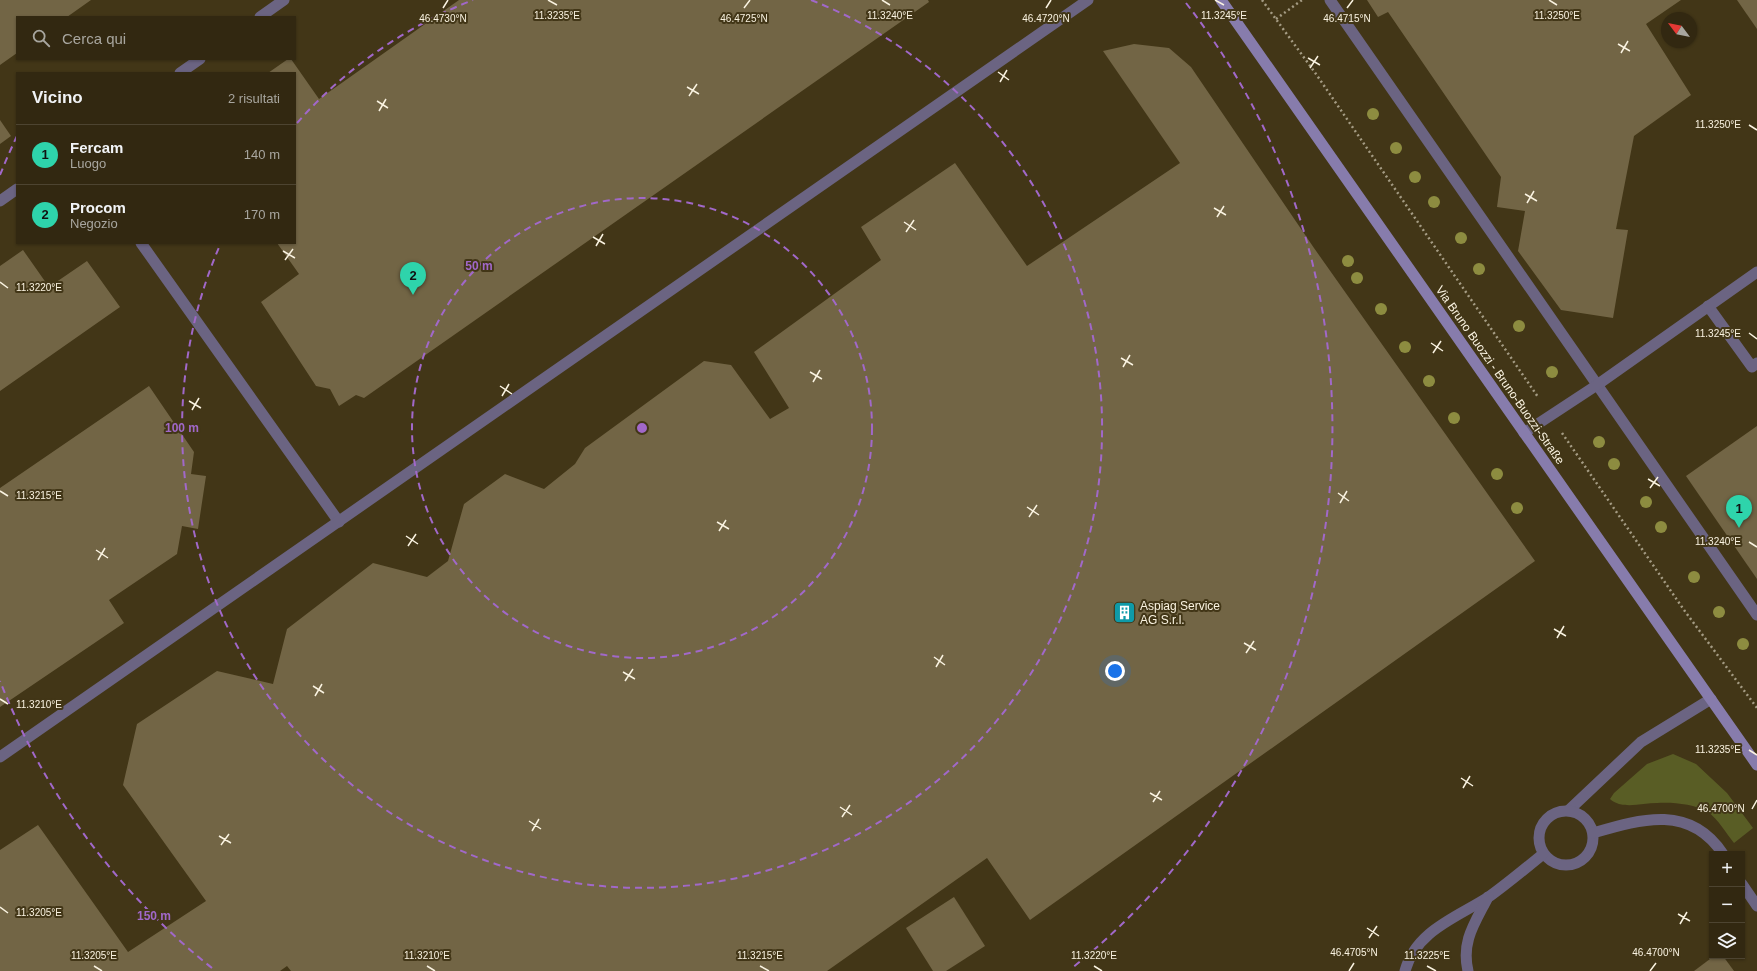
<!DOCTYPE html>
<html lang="it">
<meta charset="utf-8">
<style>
:root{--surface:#322811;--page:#3d341f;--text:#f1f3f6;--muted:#a8a69f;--line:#4d4431;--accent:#2ed4ab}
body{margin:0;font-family:Helvetica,sans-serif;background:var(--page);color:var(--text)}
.controls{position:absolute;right:12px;bottom:12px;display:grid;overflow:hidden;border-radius:0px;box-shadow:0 1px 3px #0004}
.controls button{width:36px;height:36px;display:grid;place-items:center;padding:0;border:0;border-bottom:1px solid var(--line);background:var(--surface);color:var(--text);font:20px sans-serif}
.compass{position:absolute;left:1661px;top:12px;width:36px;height:36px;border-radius:50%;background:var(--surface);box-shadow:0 1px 3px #0004;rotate:302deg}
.you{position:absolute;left:1115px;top:671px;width:14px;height:14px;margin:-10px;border:3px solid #fff;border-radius:50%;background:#1a73e8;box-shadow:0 0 0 6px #1a73e833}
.badge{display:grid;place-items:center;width:26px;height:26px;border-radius:50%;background:var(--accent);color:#111;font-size:13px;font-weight:700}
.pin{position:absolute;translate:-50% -33px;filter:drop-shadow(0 1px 2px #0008)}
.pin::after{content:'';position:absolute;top:21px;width:14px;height:12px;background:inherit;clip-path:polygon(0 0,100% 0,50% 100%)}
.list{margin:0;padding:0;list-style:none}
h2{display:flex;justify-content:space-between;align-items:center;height:52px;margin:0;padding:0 16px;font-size:17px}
h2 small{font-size:13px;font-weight:400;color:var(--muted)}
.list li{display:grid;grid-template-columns:26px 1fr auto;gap:12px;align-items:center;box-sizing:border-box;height:60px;padding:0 16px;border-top:1px solid var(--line)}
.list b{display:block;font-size:15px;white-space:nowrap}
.list p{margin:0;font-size:13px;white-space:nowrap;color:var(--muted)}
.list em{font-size:13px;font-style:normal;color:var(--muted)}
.icon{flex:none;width:22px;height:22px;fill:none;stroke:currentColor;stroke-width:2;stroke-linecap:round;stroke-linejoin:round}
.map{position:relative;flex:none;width:1757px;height:971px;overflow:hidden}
.search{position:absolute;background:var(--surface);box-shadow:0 1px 3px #0004;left:16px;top:16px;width:280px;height:44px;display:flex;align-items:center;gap:10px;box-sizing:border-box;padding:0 14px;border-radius:0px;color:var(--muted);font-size:15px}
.panel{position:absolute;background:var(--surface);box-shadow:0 1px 3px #0004;left:16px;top:72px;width:280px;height:172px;border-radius:0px}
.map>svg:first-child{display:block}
.green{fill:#595d25}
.building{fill:#726545}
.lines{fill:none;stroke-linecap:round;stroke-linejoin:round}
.path{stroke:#a59c84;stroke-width:2.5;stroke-dasharray:2 3;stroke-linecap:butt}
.service{stroke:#6b6482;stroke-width:11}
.minor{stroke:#6b6482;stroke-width:11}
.secondary{stroke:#877cac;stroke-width:11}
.tree{fill:#8d8c40}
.ticks{fill:none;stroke:#faf3e1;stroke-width:1.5}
.ring{fill:none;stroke:#a168c9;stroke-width:2;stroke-dasharray:7 5}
.labels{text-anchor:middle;stroke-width:4;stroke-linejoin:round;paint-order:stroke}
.street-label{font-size:12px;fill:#faf3e1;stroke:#423617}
.poi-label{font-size:12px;fill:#faf3e1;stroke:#423617;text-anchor:start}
.ticks-label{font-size:10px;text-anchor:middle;fill:#faf3e1;stroke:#423617;stroke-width:4;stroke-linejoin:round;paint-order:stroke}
.centre{fill:#a168c9;stroke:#423617;stroke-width:2}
.ring-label{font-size:12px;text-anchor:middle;font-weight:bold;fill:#a168c9;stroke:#423617;stroke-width:4;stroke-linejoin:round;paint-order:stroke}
</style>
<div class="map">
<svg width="1757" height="971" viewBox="0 0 1757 971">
<rect width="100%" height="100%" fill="#423617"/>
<!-- green -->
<path class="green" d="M1673,754L1696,764L1727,793L1753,828L1734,843C1726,833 1718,819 1708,812C1694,804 1673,802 1657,803C1642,803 1622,810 1610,799L1614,793L1647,764Z"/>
<!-- building -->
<g class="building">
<path d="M0,0H91L67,17H17V53L0,65Z"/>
<path d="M459,0H928L929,2L364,398L356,395L339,406L330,389L316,386L261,302L299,274L277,243H295V73H268L288,59H291L319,99Z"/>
<path d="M1367,0H1681L1646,24L1691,95L1634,136L1616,229L1628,230L1613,318L1561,310L1518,251L1525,211L1497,207L1501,177L1388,12L1378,17Z"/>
<path d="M1737,0H1757V29Z"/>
<path d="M1134,44L1169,48L1191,67L1314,248L1535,561L1030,920L987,858L827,971H291L287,966L280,971H0V850L38,825L128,952L206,901L123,785L137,724L217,671L273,684L287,629L373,563L427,577L448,561L464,504L505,474L544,489L575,464L585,448L704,361L731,365L770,419L789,408L754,352L881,260L861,227L955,163L1027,266L1180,163L1103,51Z"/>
<path d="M0,120L11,136L0,144Z"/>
<path d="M23,250L49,287L87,261L120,307L0,391V266Z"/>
<path d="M149,386L194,452L191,474L206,476L198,529L182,526L177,554L109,600L124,623L0,707V488Z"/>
<path d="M1757,426V579L1686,476Z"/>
<path d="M954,897L985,946L946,971H933L906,928Z"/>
<path d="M1714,956H1723L1734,971H1694Z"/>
</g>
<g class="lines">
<!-- path -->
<g class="path">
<path d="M1262,0L1316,74L1538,397"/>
<path d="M1276,19L1302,0"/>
<path d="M1562,433L1684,610L1757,708"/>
</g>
<!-- service -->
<g class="service">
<path d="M1708,306L1752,367L1757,363"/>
<path d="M1569,810L1641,742L1711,699"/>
<circle cx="1566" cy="838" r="27"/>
<path d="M1593,833C1641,819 1690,804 1723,854"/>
<path d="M1742,884L1757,906"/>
<path d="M1405,971C1416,930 1458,917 1490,896C1508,883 1526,868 1543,854"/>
<path d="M1468,971C1461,941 1475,923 1488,897"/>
</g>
<!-- minor -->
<g class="minor">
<path d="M1330,0L1757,615"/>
<path d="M260,17L284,0"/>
<path d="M180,73L200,59"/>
<path d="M0,201L17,189"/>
<path d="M141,243L339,522"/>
<path d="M1524,433L1597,385L1757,272"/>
<path d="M0,757L1088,0"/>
</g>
<!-- secondary -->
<path class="secondary" d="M1221,0L1757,765"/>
</g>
<!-- trees -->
<g class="tree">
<circle cx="1373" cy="114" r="6"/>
<circle cx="1396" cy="148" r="6"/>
<circle cx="1415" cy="177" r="6"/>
<circle cx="1434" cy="202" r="6"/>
<circle cx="1461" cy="238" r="6"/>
<circle cx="1348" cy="261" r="6"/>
<circle cx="1479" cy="269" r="6"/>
<circle cx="1357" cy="278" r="6"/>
<circle cx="1381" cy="309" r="6"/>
<circle cx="1519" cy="326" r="6"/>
<circle cx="1405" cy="347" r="6"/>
<circle cx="1552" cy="372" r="6"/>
<circle cx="1429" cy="381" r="6"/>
<circle cx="1454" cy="418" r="6"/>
<circle cx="1599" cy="442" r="6"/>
<circle cx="1614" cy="464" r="6"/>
<circle cx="1497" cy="474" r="6"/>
<circle cx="1646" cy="502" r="6"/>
<circle cx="1517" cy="508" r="6"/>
<circle cx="1661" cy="527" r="6"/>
<circle cx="1694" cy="577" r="6"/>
<circle cx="1719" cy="612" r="6"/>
<circle cx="1743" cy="644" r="6"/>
</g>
<!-- ticks -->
<path class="ticks" d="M548,0L557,5M882,0L890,5M1215,0L1224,5M1549,0L1557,5M443,8L448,0M744,8L750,0M1046,8L1051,0M1347,8L1353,0M1618,44L1630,51M1621,53L1628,41M1308,58L1320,65M1310,68L1318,56M998,72L1009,80M1000,82L1007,70M687,87L699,94M689,96L697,84M377,101L388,108M379,111L386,99M1749,125L1757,130M1525,194L1537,201M1527,203L1534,191M1214,208L1226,215M1217,217L1224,206M904,222L916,230M906,232L914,220M593,237L605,244M596,246L603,234M283,251L295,258M285,260L293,249M0,282L8,288M1749,333L1757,339M1431,343L1443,351M1433,353L1441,341M1121,358L1133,365M1123,367L1130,355M810,372L822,379M813,382L820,370M500,386L512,394M502,396L509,384M189,401L201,408M192,410L199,398M1648,479L1660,486M1650,488L1658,477M0,491L8,496M1338,493L1349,501M1340,503L1347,491M1027,507L1039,515M1029,517L1037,505M717,522L729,529M719,531L726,520M406,536L418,544M1749,542L1757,547M408,546L416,534M96,550L108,558M98,560L105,548M1554,629L1566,636M1557,638L1564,626M1244,643L1256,650M1246,653L1254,641M934,657L945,665M936,667L943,655M623,672L635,679M625,681L633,669M313,686L324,693M315,696L322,684M0,699L8,704M1749,750L1757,755M1461,778L1473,786M1463,788L1470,776M1150,793L1162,800M1153,802L1160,791M840,807L852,815M1752,809L1757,800M842,817L850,805M529,821L541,829M532,831L539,819M219,836L231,843M221,845L229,834M0,907L8,913M1678,914L1690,921M1680,924L1687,912M1367,928L1379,936M1369,938L1377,926M94,966L102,971M427,966L435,971M760,966L769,971M1094,966L1102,971M1427,966L1436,971M1349,971L1354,963M1650,971L1656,963"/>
<!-- distance rings -->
<g class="ring">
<circle cx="642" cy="428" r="230"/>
<path d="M297 123A460 460 0 0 1 473 0M811 0A460 460 0 1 1 220 245"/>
<path d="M212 968A690 690 0 0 1 0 681M0 175A690 690 0 0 1 17 136M1186 3A690 690 0 0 1 1072 968"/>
</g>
<!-- icons -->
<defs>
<symbol id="building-square" viewBox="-11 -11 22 22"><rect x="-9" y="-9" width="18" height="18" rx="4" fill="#0f9aa8" stroke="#423617"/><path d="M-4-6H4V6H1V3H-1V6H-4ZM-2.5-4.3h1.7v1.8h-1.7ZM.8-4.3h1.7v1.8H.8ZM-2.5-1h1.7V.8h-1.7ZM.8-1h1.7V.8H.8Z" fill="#fff"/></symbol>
</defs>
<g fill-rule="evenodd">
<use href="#building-square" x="1112" y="600" width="25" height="25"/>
</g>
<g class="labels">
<!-- street labels -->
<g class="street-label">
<text transform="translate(1500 375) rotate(55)" y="4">Via Bruno Buozzi - Bruno-Buozzi-Straße</text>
</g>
<!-- poi labels -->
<g class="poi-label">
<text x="1140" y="610">Aspiag Service<tspan x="1140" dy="14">AG S.r.l.</tspan></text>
</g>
</g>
<g class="ticks-label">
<text x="557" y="19">11.3235°E</text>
<text x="890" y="19">11.3240°E</text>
<text x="1224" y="19">11.3245°E</text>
<text x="1557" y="19">11.3250°E</text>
<text x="443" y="22">46.4730°N</text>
<text x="744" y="22">46.4725°N</text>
<text x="1046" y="22">46.4720°N</text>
<text x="1347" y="22">46.4715°N</text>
<text x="1718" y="128">11.3250°E</text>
<text x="39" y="291">11.3220°E</text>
<text x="1718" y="337">11.3245°E</text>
<text x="39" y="499">11.3215°E</text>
<text x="1718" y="545">11.3240°E</text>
<text x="39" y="708">11.3210°E</text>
<text x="1718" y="753">11.3235°E</text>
<text x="1721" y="812">46.4700°N</text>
<text x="39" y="916">11.3205°E</text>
<text x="1354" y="956">46.4705°N</text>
<text x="1656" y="956">46.4700°N</text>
<text x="94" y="959">11.3205°E</text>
<text x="427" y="959">11.3210°E</text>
<text x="760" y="959">11.3215°E</text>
<text x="1094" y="959">11.3220°E</text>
<text x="1427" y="959">11.3225°E</text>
</g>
<circle cx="642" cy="428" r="6" class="centre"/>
<g class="ring-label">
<text x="479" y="270">50 m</text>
<text x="182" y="432">100 m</text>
<text x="154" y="920">150 m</text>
</g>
</svg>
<div class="controls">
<button>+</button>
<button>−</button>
<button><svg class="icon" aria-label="layers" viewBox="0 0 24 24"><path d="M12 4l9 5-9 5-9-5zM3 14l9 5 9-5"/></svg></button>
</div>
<svg class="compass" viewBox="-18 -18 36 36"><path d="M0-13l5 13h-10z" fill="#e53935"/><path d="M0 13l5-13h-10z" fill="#a8a69f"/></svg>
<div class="you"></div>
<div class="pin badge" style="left:1739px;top:528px">1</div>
<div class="pin badge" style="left:413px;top:295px">2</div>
<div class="search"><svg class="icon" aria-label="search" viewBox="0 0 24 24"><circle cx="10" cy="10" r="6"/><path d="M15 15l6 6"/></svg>Cerca qui</div>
<section class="panel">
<h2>Vicino<small>2 risultati</small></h2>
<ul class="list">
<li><span class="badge">1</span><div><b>Fercam</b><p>Luogo</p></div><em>140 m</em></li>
<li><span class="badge">2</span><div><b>Procom</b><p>Negozio</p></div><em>170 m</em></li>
</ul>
</section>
</div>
